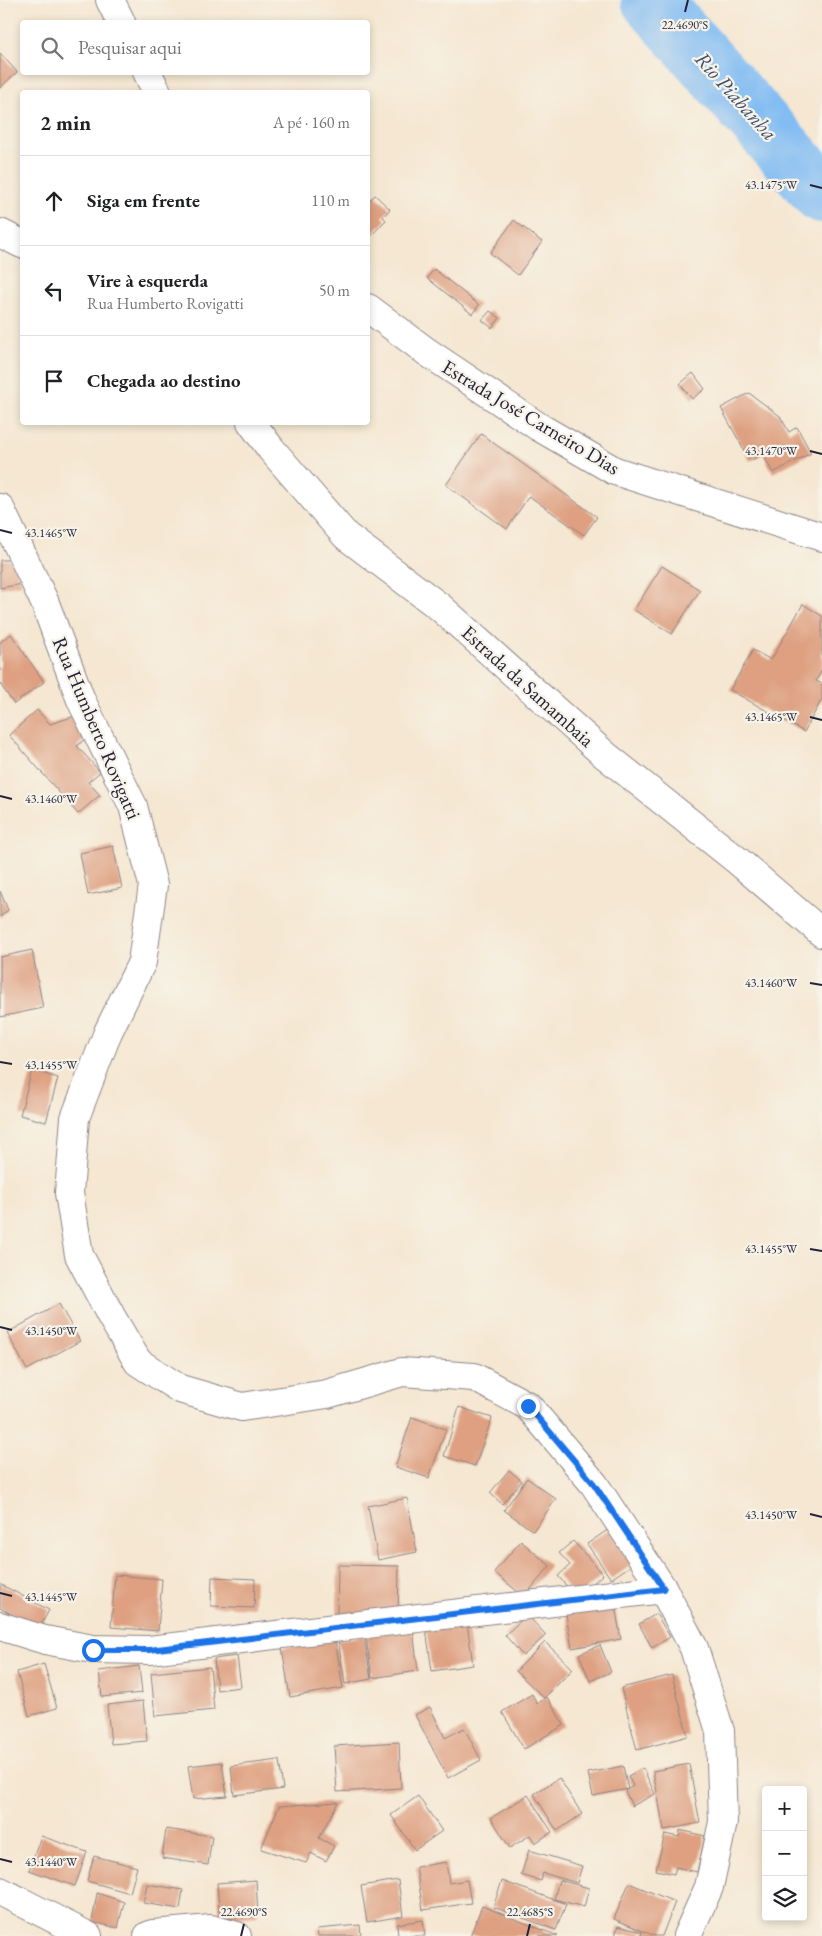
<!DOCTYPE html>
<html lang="pt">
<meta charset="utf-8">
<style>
:root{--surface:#fff;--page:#f6f6f6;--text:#202124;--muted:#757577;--line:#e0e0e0}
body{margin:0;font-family:"EB Garamond",serif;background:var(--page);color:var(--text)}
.controls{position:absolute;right:15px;bottom:15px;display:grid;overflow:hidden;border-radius:5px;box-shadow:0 2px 8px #0003}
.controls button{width:45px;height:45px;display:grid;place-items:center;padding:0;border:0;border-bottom:1px solid var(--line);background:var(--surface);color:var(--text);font:25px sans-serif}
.stop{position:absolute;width:15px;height:15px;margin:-11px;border:4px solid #1a73e8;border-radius:50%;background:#fff}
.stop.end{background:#1a73e8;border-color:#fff;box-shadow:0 1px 5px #0008}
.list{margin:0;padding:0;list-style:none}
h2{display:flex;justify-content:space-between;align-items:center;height:65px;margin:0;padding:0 20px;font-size:21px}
h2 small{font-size:16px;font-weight:400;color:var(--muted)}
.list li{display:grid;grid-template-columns:32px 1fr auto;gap:15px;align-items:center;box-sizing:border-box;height:90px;padding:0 20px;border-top:1px solid var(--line)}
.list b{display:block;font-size:19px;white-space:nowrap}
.list p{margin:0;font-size:16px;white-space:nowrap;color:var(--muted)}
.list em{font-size:16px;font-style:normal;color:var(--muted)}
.icon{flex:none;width:28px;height:28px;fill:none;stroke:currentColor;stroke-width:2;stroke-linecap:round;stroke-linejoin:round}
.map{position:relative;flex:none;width:822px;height:1936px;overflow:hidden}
.search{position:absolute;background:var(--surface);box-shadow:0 2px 8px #0003;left:20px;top:20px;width:350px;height:55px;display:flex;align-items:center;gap:12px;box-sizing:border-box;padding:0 18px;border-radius:5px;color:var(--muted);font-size:19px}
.panel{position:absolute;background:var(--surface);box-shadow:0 2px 8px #0003;left:20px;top:90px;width:350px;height:335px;border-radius:5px}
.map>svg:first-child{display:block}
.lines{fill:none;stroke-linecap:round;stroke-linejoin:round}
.river{stroke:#81bcf3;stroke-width:60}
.building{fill:#dea081}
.minor-casing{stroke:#8c8486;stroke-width:30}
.minor{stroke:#fff;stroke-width:28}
.route{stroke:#1a73e8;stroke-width:6}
.ticks{fill:none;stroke:#22223b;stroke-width:2}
.labels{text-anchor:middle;stroke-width:4.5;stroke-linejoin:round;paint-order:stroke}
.street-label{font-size:20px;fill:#22223b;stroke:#f7f3e8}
.water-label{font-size:21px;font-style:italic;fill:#3e5072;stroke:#f7f3e8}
.ticks-label{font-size:12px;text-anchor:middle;fill:#22223b;stroke:#f7f3e8;stroke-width:4.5;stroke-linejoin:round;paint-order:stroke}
</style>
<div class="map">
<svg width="822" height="1936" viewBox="0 0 822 1936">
<rect width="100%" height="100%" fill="#f7f3e8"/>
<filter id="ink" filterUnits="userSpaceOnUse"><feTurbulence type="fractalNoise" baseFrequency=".02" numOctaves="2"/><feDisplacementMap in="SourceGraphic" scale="10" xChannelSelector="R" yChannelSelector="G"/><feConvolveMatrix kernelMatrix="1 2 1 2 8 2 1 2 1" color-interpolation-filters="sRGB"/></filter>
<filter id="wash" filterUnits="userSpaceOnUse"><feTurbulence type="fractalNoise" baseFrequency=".0096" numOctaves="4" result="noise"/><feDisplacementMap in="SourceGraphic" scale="20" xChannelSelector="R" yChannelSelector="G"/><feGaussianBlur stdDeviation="1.12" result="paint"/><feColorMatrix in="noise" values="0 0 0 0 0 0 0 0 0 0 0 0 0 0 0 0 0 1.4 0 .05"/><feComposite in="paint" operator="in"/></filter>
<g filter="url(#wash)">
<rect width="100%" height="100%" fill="#f5e7d1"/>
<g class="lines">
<!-- river -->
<path class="river" d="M651,0L822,193"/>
</g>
<g id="blocks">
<!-- building -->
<g class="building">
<path d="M0,53L17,72L0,88Z"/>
<path d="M375,195L390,209L383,217L386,220L368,239V198L370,200Z"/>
<path d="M514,220L542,242L518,275L490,253Z"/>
<path d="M434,269L479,305L472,314L427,278Z"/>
<path d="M490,311L500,318L492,328L482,320Z"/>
<path d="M693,373L705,389L692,399L680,384Z"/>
<path d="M749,393L780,416L789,432L797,427L811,453L773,473L763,454L750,461L721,408Z"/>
<path d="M481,434L597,517L584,535L529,496L507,529L446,485Z"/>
<path d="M0,560H12L22,584L0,588Z"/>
<path d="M662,566L700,590L672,634L634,610Z"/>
<path d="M803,604L822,616V670L816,681L822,684V699L804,732L730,690L753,650L771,660Z"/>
<path d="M11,634L44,682L14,704L0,684V642Z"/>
<path d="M37,710L50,724L75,716L91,734L77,746L100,772L88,782L100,795L78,814L9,735Z"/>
<path d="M113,846L122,888L88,895L80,853Z"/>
<path d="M0,891L8,910L0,917Z"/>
<path d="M32,950L43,1008L0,1017V957Z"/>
<path d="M32,1070L58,1078L46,1122L20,1115Z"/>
<path d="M59,1304L80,1341L27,1370L7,1333Z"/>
<path d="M459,1407L492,1418L475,1466L444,1456Z"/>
<path d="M412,1417L446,1429L429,1478L395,1467Z"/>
<path d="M509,1470L522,1481L502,1504L490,1493Z"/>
<path d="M527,1478L556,1499L533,1531L504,1510Z"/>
<path d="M407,1498L417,1552L378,1560L368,1506Z"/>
<path d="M609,1529L633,1564L611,1579L587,1544Z"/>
<path d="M521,1541L550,1566L524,1597L494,1572Z"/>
<path d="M573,1541L603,1574L577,1598L558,1576L570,1565L559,1553Z"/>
<path d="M338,1565L399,1566L398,1617L337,1615Z"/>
<path d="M115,1575L162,1579L158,1631L111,1627Z"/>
<path d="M212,1577L255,1579L254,1608L211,1606Z"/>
<path d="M0,1584L49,1610L39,1629L0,1608Z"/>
<path d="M615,1606L621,1639L572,1648L566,1615Z"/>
<path d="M656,1614L670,1637L652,1648L639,1624Z"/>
<path d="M527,1615L546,1635L523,1656L505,1635Z"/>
<path d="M467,1623L473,1665L432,1671L426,1629Z"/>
<path d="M413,1629L418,1671L372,1678L366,1636Z"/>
<path d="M364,1636L371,1679L345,1684L338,1640Z"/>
<path d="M335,1639L343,1688L290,1697L282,1648Z"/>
<path d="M545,1642L573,1669L544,1698L516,1671Z"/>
<path d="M600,1645L611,1672L590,1681L579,1654Z"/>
<path d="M237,1656L241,1687L217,1690L214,1659Z"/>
<path d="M44,1664L57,1708L29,1716L17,1672Z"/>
<path d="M139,1666L142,1693L102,1697L99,1671Z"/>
<path d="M210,1667L214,1710L155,1716L151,1673Z"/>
<path d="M672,1675L688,1736L637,1750L621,1688Z"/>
<path d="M532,1694L537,1704L547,1697L564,1725L524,1749L502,1712Z"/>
<path d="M143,1701L147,1741L111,1744L107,1705Z"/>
<path d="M430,1707L445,1738L464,1728L481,1760L448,1778L415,1715Z"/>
<path d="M399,1742L401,1788L337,1792L334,1746Z"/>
<path d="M279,1760L283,1789L234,1795L231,1766Z"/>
<path d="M222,1762L227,1796L193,1799L188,1766Z"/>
<path d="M689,1764L700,1823L664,1830L653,1771Z"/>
<path d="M623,1766L628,1789L593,1796L588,1773Z"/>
<path d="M643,1768L655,1794L632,1806L625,1791L633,1786L628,1776Z"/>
<path d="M559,1778L582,1814L557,1831L534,1794Z"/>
<path d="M528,1795L552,1832L535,1843L530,1835L510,1848L491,1818Z"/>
<path d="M418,1796L442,1831L415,1850L391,1815Z"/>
<path d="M338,1802L319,1838L334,1846L326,1861L311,1853L306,1863L261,1849L279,1806Z"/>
<path d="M166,1829L212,1836L208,1865L162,1858Z"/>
<path d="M680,1830L705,1836L697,1872L676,1867L674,1874L656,1870L665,1834L679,1837Z"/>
<path d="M41,1836L87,1852L75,1886L29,1870Z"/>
<path d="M529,1850L582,1866L577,1883L543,1873L541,1881L521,1875Z"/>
<path d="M94,1856L137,1867L130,1893L87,1881Z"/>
<path d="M446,1862L449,1883L467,1880L471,1903L423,1910L416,1867Z"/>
<path d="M256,1880L258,1916L220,1919L217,1883Z"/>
<path d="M398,1880L403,1916L367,1922L361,1886Z"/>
<path d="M559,1880L589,1888L584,1907L554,1899Z"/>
<path d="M502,1881L566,1904L556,1930L493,1907Z"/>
<path d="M629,1883L675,1902L662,1936H655L614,1919Z"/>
<path d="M147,1884L183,1890L180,1909L143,1903Z"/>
<path d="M97,1893L124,1902L118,1928L92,1922Z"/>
<path d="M482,1906L558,1936H470Z"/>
<path d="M423,1920L425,1936H398L397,1924Z"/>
<path d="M360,1925L361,1936H318L317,1929Z"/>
<path d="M618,1926L642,1932L641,1936H615Z"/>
</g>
</g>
</g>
<g filter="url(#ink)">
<use href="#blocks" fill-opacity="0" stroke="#8c8486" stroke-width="1"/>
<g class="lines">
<defs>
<g id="minor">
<path d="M110,0L121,22"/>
<path d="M147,72L157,92"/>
<path d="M0,233L22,244"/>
<path d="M368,308L427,352L539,427L615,471L822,537"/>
<path d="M251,422L271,449L346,536L441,608L605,755L738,861L822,933"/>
<path d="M0,508L45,603L81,700L133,806L153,885L142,962L108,1032L75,1118L69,1193L79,1255L111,1316L138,1362L180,1389L242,1407L327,1394L402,1372L474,1377L528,1406L594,1484L663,1589L694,1648L720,1731L723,1822L709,1887L687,1936"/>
<path d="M0,1626L45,1640L93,1649L149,1650L663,1589"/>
<path d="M0,1891L88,1936"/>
<path d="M148,1936L153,1934L211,1929L237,1936"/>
</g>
</defs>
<!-- minor casing -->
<use href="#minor" class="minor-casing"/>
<!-- minor -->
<use href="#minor" class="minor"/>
</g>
</g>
<g class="lines" filter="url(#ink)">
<!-- route -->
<path class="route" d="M93,1650H149L664,1589L594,1484L528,1406"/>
</g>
<!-- ticks -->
<path class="ticks" d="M685,12L688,0M810,185L822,188M810,451L822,454M0,530L12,533M810,717L822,720M0,796L12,799M810,983L822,985M0,1062L12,1064M810,1249L822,1251M0,1327L12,1330M810,1514L822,1517M0,1593L12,1596M0,1859L12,1862M241,1936L244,1924M527,1936L530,1924"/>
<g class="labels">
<!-- street labels -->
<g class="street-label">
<text transform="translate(531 417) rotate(31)" y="7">Estrada José Carneiro Dias</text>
<text transform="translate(528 686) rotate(42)" y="7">Estrada da Samambaia</text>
<text transform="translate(97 728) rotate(67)" y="7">Rua Humberto Rovigatti</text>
</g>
<!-- water labels -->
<g class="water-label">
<text transform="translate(736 96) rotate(48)" y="7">Rio Piabanha</text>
</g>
</g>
<g class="ticks-label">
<text x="685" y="29">22.4690°S</text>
<text x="771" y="189">43.1475°W</text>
<text x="771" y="455">43.1470°W</text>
<text x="51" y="537">43.1465°W</text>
<text x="771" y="721">43.1465°W</text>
<text x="51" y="803">43.1460°W</text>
<text x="771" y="987">43.1460°W</text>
<text x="51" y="1069">43.1455°W</text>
<text x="771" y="1253">43.1455°W</text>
<text x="51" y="1335">43.1450°W</text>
<text x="771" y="1519">43.1450°W</text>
<text x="51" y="1601">43.1445°W</text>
<text x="51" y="1866">43.1440°W</text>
<text x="244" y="1916">22.4690°S</text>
<text x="530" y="1916">22.4685°S</text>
</g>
</svg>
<div class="controls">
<button>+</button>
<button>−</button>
<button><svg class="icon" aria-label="layers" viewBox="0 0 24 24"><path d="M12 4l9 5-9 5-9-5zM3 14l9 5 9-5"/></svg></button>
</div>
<div class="stop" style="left:93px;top:1650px"></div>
<div class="stop end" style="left:528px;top:1406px"></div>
<div class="search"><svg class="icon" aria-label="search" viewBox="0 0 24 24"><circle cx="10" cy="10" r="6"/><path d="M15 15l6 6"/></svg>Pesquisar aqui</div>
<section class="panel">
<h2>2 min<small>A pé · 160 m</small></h2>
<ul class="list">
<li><svg class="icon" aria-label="ahead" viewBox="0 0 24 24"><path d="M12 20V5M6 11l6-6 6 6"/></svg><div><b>Siga em frente</b></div><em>110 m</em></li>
<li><svg class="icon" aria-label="left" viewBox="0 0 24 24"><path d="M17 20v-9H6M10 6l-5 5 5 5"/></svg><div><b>Vire à esquerda</b><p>Rua Humberto Rovigatti</p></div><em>50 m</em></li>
<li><svg class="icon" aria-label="arrive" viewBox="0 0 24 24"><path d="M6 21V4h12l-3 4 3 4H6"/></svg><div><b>Chegada ao destino</b></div></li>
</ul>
</section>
</div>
